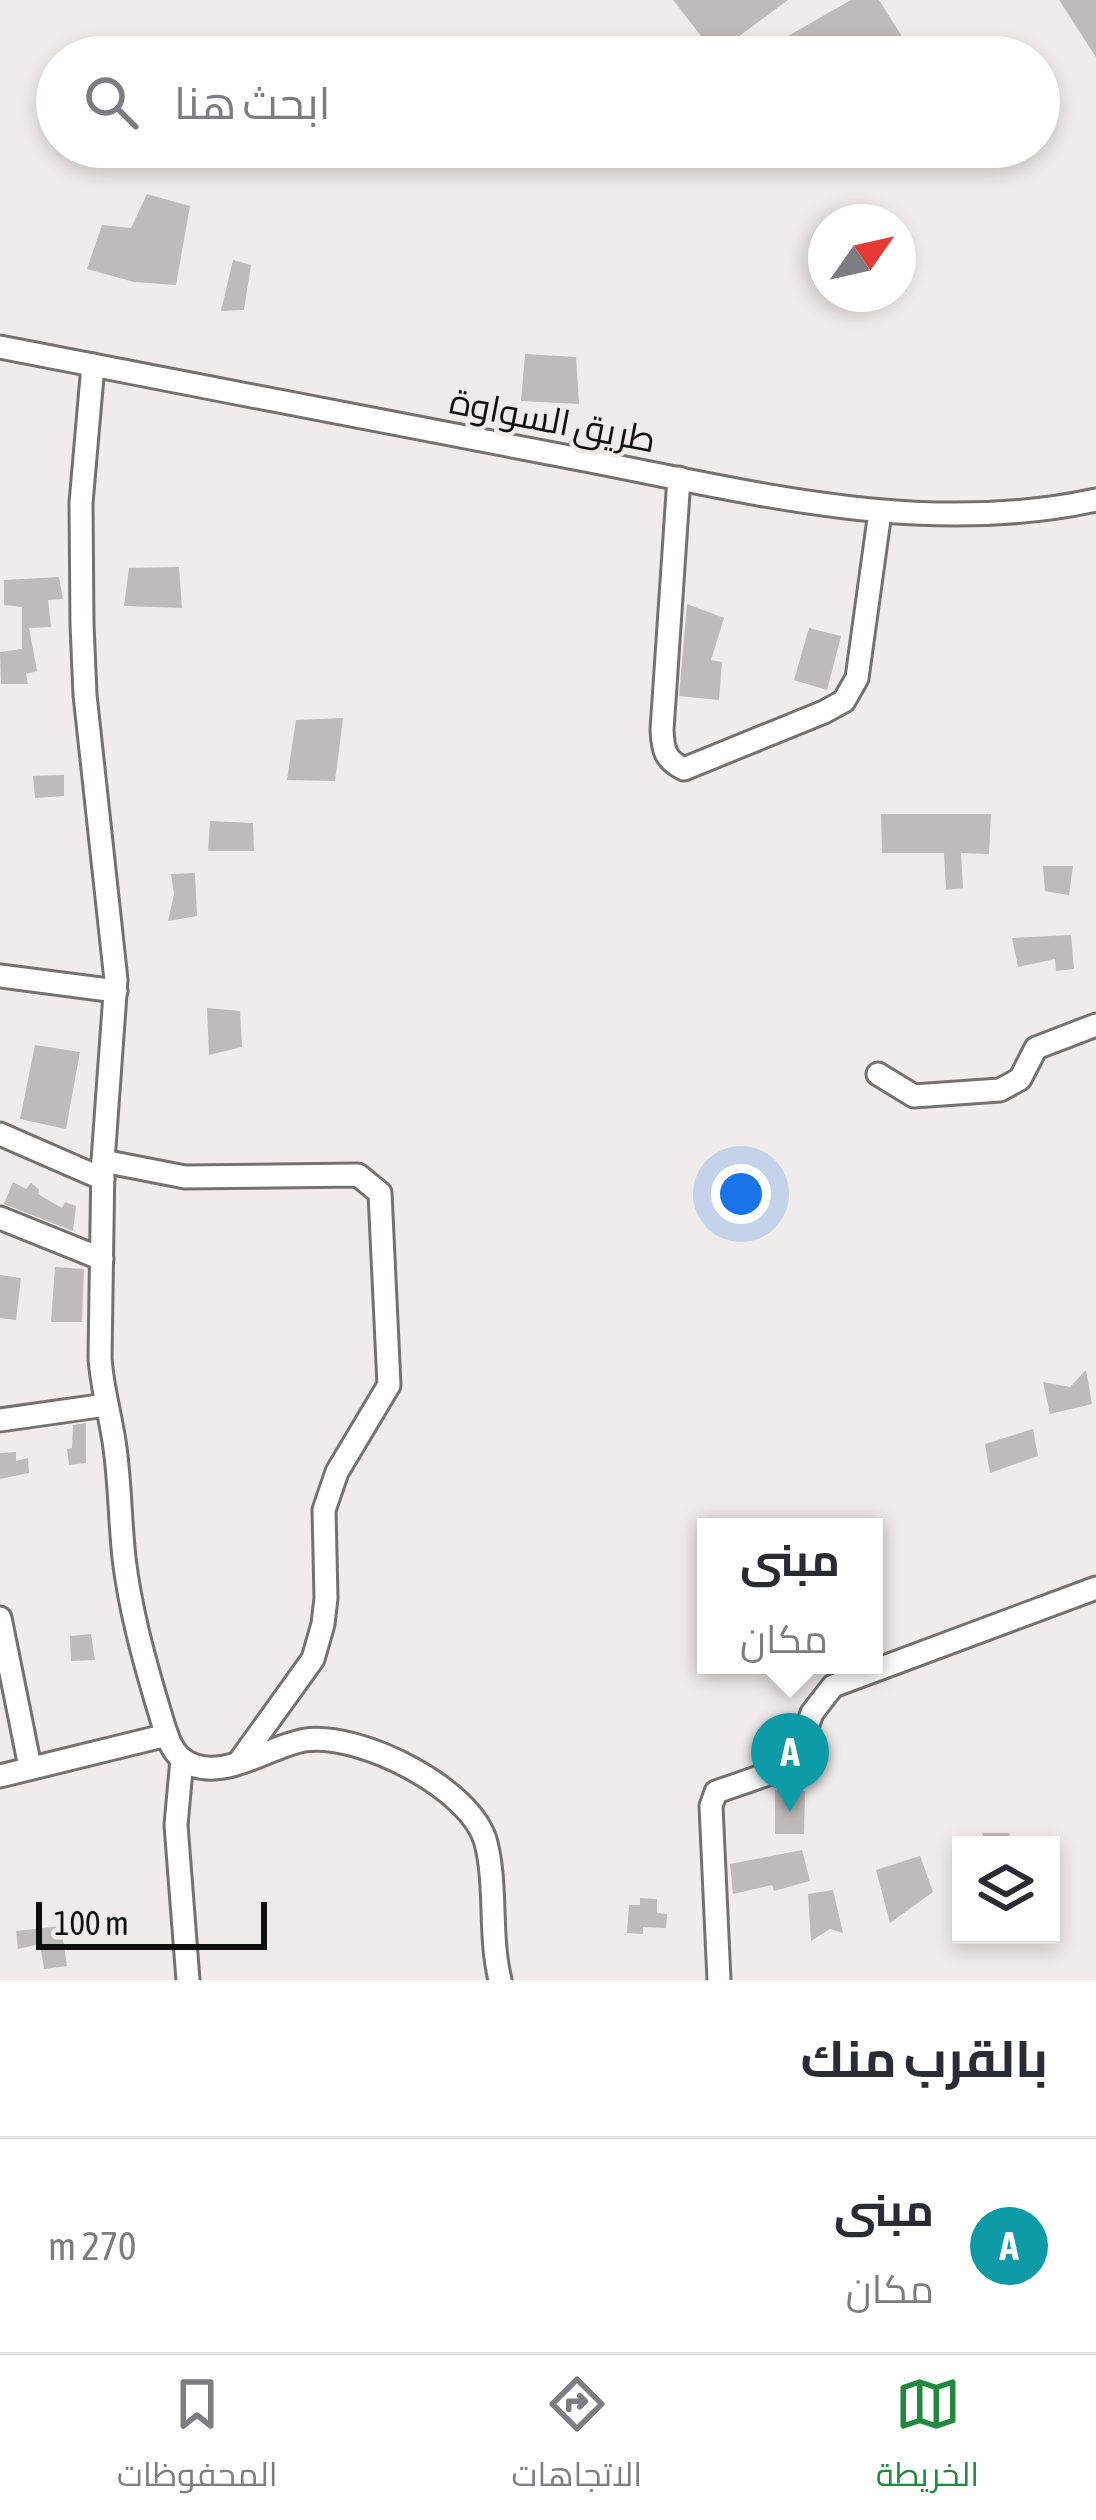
<!DOCTYPE html>
<html lang="ar">
<meta charset="utf-8">
<style>
:root{--surface:#fff;--page:#f7f7f7;--text:#2b2b33;--muted:#7c7c81;--line:#e1e1e2;--accent:#21893e}
body{margin:0;font-family:"Asap Condensed",Cairo,sans-serif;background:var(--page);color:var(--text);direction:rtl}
.controls{position:absolute;right:36px;bottom:36px;display:grid;overflow:hidden;border-radius:0px;box-shadow:0 6px 18px #0003}
.controls button{width:108px;height:108px;display:grid;place-items:center;padding:0;border:0;border-bottom:3px solid var(--line);background:var(--surface);color:var(--text);font:60px sans-serif}
.compass{position:absolute;left:808px;top:204px;width:108px;height:108px;border-radius:50%;background:var(--surface);box-shadow:0 6px 18px #0003;rotate:56deg}
.scale{position:absolute;left:36px;bottom:30px;width:231px;box-sizing:border-box;padding-left:12px;border:6px solid #100f0f;border-top:0;font-size:33px;line-height:42px;white-space:nowrap;color:#100f0f;-webkit-text-stroke:9px #f0eceb;paint-order:stroke}
.you{position:absolute;left:741px;top:1194px;width:42px;height:42px;margin:-30px;border:9px solid #fff;border-radius:50%;background:#1a73e8;box-shadow:0 0 0 18px #1a73e833}
.badge{display:grid;place-items:center;width:78px;height:78px;border-radius:50%;background:var(--accent);color:#fff;font-size:39px;font-weight:700}
.pin{position:absolute;translate:-50% -99px;filter:drop-shadow(0 3px 6px #0008)}
.pin::after{content:'';position:absolute;top:63px;width:42px;height:36px;background:inherit;clip-path:polygon(0 0,100% 0,50% 100%)}
.popup{position:absolute;left:697px;top:1518px;width:186px;height:156px;box-sizing:border-box;display:grid;place-content:center;border-radius:0px;background:var(--surface);filter:drop-shadow(0 3px 9px #0005);font-size:39px;white-space:nowrap;color:var(--muted)}
.popup b{font-size:45px;color:var(--text)}
.popup::after{content:'';position:absolute;left:50%;top:100%;margin-left:-24px;border:24px solid transparent;border-top-color:var(--surface)}
.list{margin:0;padding:0;list-style:none}
h2{display:flex;justify-content:space-between;align-items:center;height:156px;margin:0;padding:0 48px;font-size:51px}
h2 small{font-size:39px;font-weight:400;color:var(--muted)}
.list li{display:grid;grid-template-columns:78px 1fr auto;gap:36px;align-items:center;box-sizing:border-box;height:216px;padding:0 48px;border-top:3px solid var(--line)}
.list b{display:block;font-size:45px;white-space:nowrap}
.list p{margin:0;font-size:39px;white-space:nowrap;color:var(--muted)}
.list em{font-size:39px;font-style:normal;color:var(--muted)}
.icon{flex:none;width:66px;height:66px;fill:none;stroke:currentColor;stroke-width:2;stroke-linecap:round;stroke-linejoin:round}
.map{position:relative;flex:none;width:1096px;height:1980px;overflow:hidden;direction:ltr}
.search{position:absolute;background:var(--surface);box-shadow:0 6px 18px #0003;left:36px;right:36px;top:36px;height:132px;display:flex;align-items:center;gap:30px;box-sizing:border-box;padding:0 42px;border-radius:66px;color:var(--muted);font-size:45px}
.sheet{height:372px;background:var(--surface)}
nav{display:flex;justify-content:space-around;align-items:center;box-sizing:border-box;height:168px;border-top:3px solid var(--line);background:var(--surface);font-size:33px;color:var(--muted)}
nav a{display:grid;justify-items:center;gap:6px}
nav .on{color:var(--accent)}
.map>svg:first-child{display:block}
.building{fill:#bfbbba}
.lines{fill:none;stroke-linecap:round;stroke-linejoin:round}
.minor-casing{stroke:#757171;stroke-width:27}
.minor{stroke:#fff;stroke-width:21}
.labels{text-anchor:middle;stroke-width:9;stroke-linejoin:round;paint-order:stroke}
.street-label{font-size:36px;fill:#100f0f;stroke:#f0eceb}
</style>
<div class="map">
<svg width="1096" height="1980" viewBox="0 0 1096 1980">
<rect width="100%" height="100%" fill="#f0eceb"/>
<!-- building -->
<g class="building">
<path d="M673,0H788L715,54Z"/>
<path d="M851,0H879L908,46L892,57H751Z"/>
<path d="M1059,0H1096V57Z"/>
<path d="M147,194L190,206L176,285L134,282L87,269L102,225L131,228Z"/>
<path d="M233,260L251,265L244,310L221,311Z"/>
<path d="M525,354L576,357L579,404L521,401Z"/>
<path d="M179,567L182,608L124,606L129,568Z"/>
<path d="M59,577L63,599L48,600L51,627L29,628L37,671L26,674L28,684H1L0,652L22,649V607L4,605V580Z"/>
<path d="M687,604L724,618L711,660L722,662L719,700L679,696Z"/>
<path d="M809,628L841,636L827,690L794,680Z"/>
<path d="M343,718L335,781L287,780L296,720Z"/>
<path d="M64,775V796L35,798L33,776Z"/>
<path d="M881,814H991L989,854L961,853L963,888L946,890L944,853H882Z"/>
<path d="M210,821L253,823L254,851H208Z"/>
<path d="M1043,866H1073L1069,895L1045,891Z"/>
<path d="M195,873L197,916L168,921L174,894L171,874Z"/>
<path d="M1071,935L1074,969L1056,971L1055,959L1018,967L1012,938Z"/>
<path d="M207,1008L240,1011L242,1047L209,1055Z"/>
<path d="M35,1045L80,1052L66,1129L20,1119Z"/>
<path d="M13,1182L26,1189L31,1183L39,1189L38,1194L62,1208L65,1202L76,1206L73,1231L4,1204Z"/>
<path d="M55,1267L84,1269L82,1322H51Z"/>
<path d="M0,1275L21,1278L16,1320L0,1318Z"/>
<path d="M1086,1370L1092,1404L1050,1414L1043,1382L1070,1387Z"/>
<path d="M86,1423V1463L69,1465L67,1449L72,1448L73,1425Z"/>
<path d="M1033,1429L1038,1456L990,1473L985,1444Z"/>
<path d="M16,1452V1461L28,1458L29,1473L0,1479V1453Z"/>
<path d="M91,1634L95,1660L71,1661L70,1636Z"/>
<path d="M775,1790L805,1791L804,1834H775Z"/>
<path d="M982,1833H1009L1011,1845H987Z"/>
<path d="M802,1850L810,1881L774,1891L772,1885L733,1894L730,1864Z"/>
<path d="M920,1856L933,1892L890,1923L876,1870Z"/>
<path d="M833,1890L843,1933L830,1929L811,1941L808,1894Z"/>
<path d="M640,1898L657,1899V1913L667,1914L666,1928L643,1927V1934L627,1933L629,1905H640Z"/>
<path d="M61,1926L67,1966L44,1969L40,1944L18,1949L16,1931Z"/>
</g>
<g class="lines">
<defs>
<g id="minor">
<path d="M0,347C188,383 376,421 564,456C740,489 917,539 1096,500"/>
<path d="M93,365L81,503L82,624L85,695L116,980L103,1161L100,1358C102,1389 111,1417 115,1448C120,1484 120,1521 124,1558C130,1609 144,1660 159,1710C164,1725 168,1748 182,1759C218,1786 268,1746 305,1740C359,1732 472,1788 486,1843C497,1886 489,1935 500,1980"/>
<path d="M679,478L662,730C663,750 665,760 684,769L824,712L844,701L857,678L880,512"/>
<path d="M0,976L116,991"/>
<path d="M878,1074L914,1096L1000,1090L1020,1079L1036,1048L1096,1025"/>
<path d="M0,1134L103,1179"/>
<path d="M103,1161L185,1177L358,1175L380,1193L389,1385L337,1472L324,1510L326,1598L323,1624L313,1659L239,1762"/>
<path d="M0,1218L102,1259"/>
<path d="M0,1420L106,1405"/>
<path d="M0,1618L30,1767"/>
<path d="M182,1759L176,1825L188,1980"/>
<path d="M0,1776L167,1735"/>
<path d="M719,1980L711,1806L716,1792L794,1765L812,1713L833,1686L1096,1588"/>
</g>
</defs>
<!-- minor casing -->
<use href="#minor" class="minor-casing"/>
<!-- minor -->
<use href="#minor" class="minor"/>
</g>
<g class="labels">
<!-- street labels -->
<g class="street-label">
<text transform="translate(553 420) rotate(11)" y="13">طريق السواوة</text>
</g>
</g>
</svg>
<div class="controls">
<button><svg class="icon" aria-label="layers" viewBox="0 0 24 24"><path d="M12 4l9 5-9 5-9-5zM3 14l9 5 9-5"/></svg></button>
</div>
<svg class="compass" viewBox="-18 -18 36 36"><path d="M0-13l5 13h-10z" fill="#e53935"/><path d="M0 13l5-13h-10z" fill="#7c7c81"/></svg>
<div class="scale">100 m</div>
<div class="you"></div>
<div class="pin badge" style="left:790px;top:1812px;background:#0f9aa8">A</div>
<div class="popup"><b>مبنى</b>مكان</div>
<div class="search"><svg class="icon" aria-label="search" viewBox="0 0 24 24"><circle cx="10" cy="10" r="6"/><path d="M15 15l6 6"/></svg>ابحث هنا</div>
</div>
<section class="sheet">
<h2>بالقرب منك<small></small></h2>
<ul class="list">
<li><span class="badge" style="background:#0f9aa8">A</span><div><b>مبنى</b><p>مكان</p></div><em>270 m</em></li>
</ul>
</section>
<nav>
<a class="on"><svg class="icon" aria-label="map" viewBox="0 0 24 24"><path d="M3 6l6-2 6 2 6-2v14l-6 2-6-2-6 2zM9 4v14M15 6v14"/></svg>الخريطة</a>
<a><svg class="icon" aria-label="directions" viewBox="0 0 24 24"><path d="M12 3l9 9-9 9-9-9zM9 14v-3h6M13 9l2 2-2 2"/></svg>الاتجاهات</a>
<a><svg class="icon" aria-label="saved" viewBox="0 0 24 24"><path d="M7 4h10v16l-5-4-5 4z"/></svg>المحفوظات</a>
</nav>
